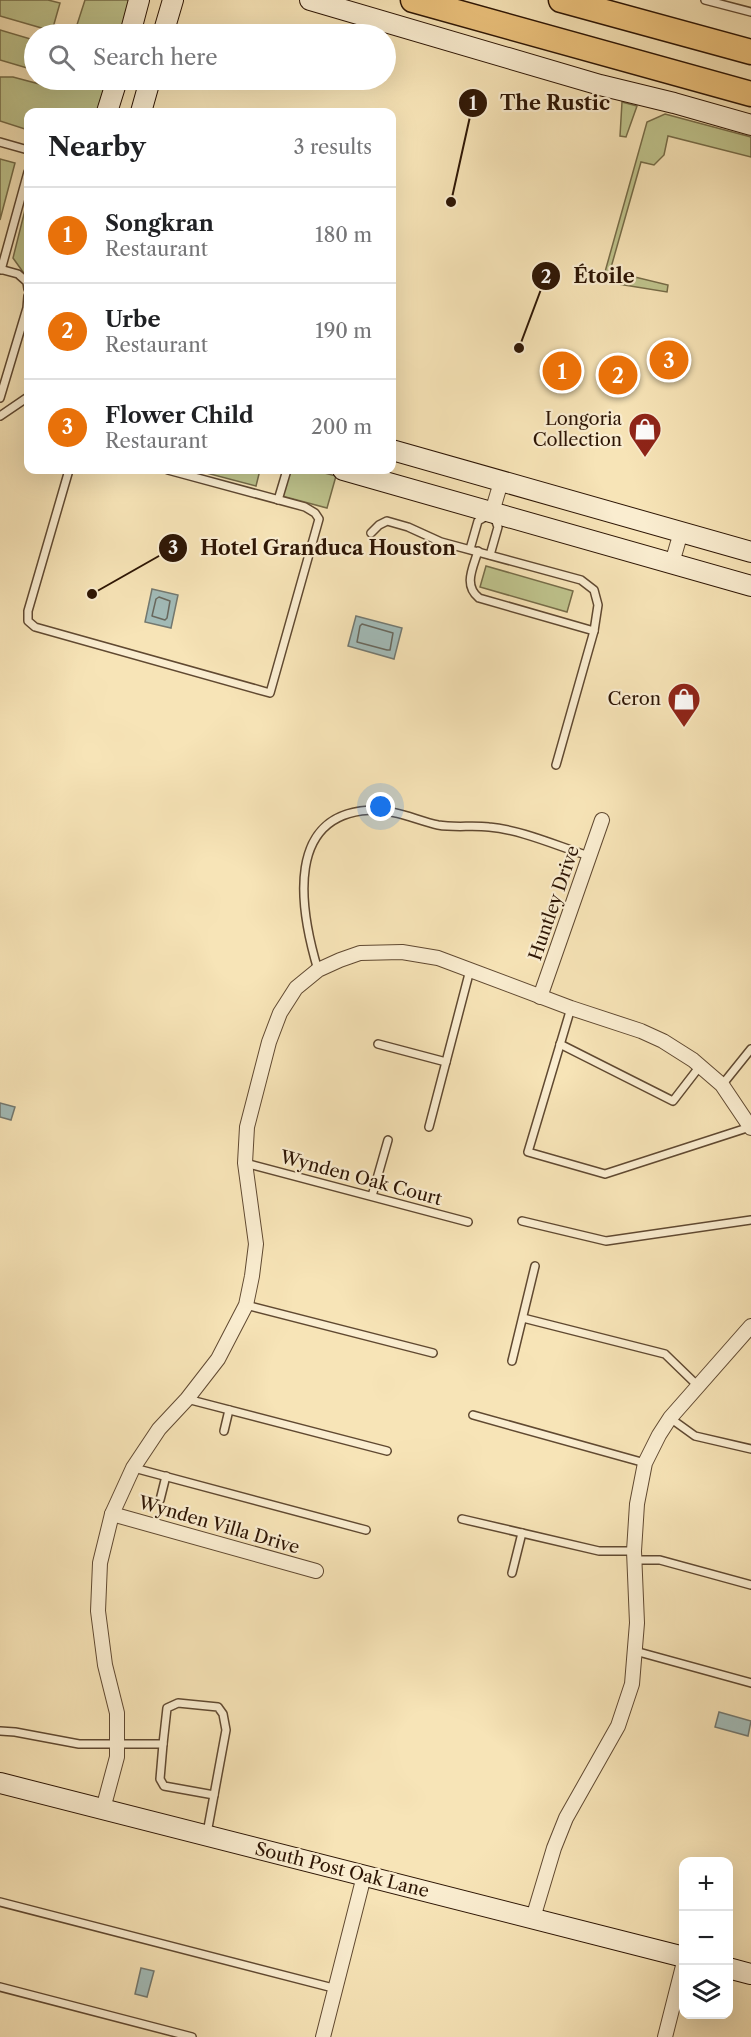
<!DOCTYPE html>
<meta charset="utf-8">
<style>
:root{--surface:#fff;--page:#f6f6f6;--text:#202124;--muted:#757577;--line:#e0e0e0;--accent:#0f766e}
body{margin:0;font-family:"Libre Caslon Text",serif;background:var(--page);color:var(--text)}
.controls{position:absolute;right:18px;bottom:18px;display:grid;overflow:hidden;border-radius:12px;box-shadow:0 6px 24px #0002}
.controls button{width:54px;height:54px;display:grid;place-items:center;padding:0;border:0;border-bottom:2px solid var(--line);background:var(--surface);color:var(--text);font:30px sans-serif}
.you{position:absolute;left:381px;top:807px;width:21px;height:21px;margin:-15px;border:4px solid #fff;border-radius:50%;background:#1a73e8;box-shadow:0 0 0 9px #1a73e833}
.badge{display:grid;place-items:center;width:39px;height:39px;border-radius:50%;background:var(--accent);color:#fff;font-size:20px;font-weight:700}
.pin{position:absolute;translate:-50% -50%;border:3px solid #fff;box-shadow:0 2px 6px #0006}
.list{margin:0;padding:0;list-style:none}
h2{display:flex;justify-content:space-between;align-items:center;height:78px;margin:0;padding:0 24px;font-size:26px}
h2 small{font-size:20px;font-weight:400;color:var(--muted)}
.list li{display:grid;grid-template-columns:39px 1fr auto;gap:18px;align-items:center;box-sizing:border-box;height:96px;padding:0 24px;border-top:2px solid var(--line)}
.list b{display:block;font-size:22px;white-space:nowrap}
.list p{margin:0;font-size:20px;white-space:nowrap;color:var(--muted)}
.list em{font-size:20px;font-style:normal;color:var(--muted)}
.icon{flex:none;width:33px;height:33px;fill:none;stroke:currentColor;stroke-width:2;stroke-linecap:round;stroke-linejoin:round}
.map{position:relative;flex:none;width:751px;height:2037px;overflow:hidden}
.search{position:absolute;background:var(--surface);box-shadow:0 6px 24px #0002;left:24px;top:24px;width:372px;height:66px;display:flex;align-items:center;gap:15px;box-sizing:border-box;padding:0 21px;border-radius:33px;color:var(--muted);font-size:22px}
.panel{position:absolute;background:var(--surface);box-shadow:0 6px 24px #0002;left:24px;top:108px;width:372px;height:366px;border-radius:12px}
.map>svg:first-child{display:block}
.green{fill:#bfc48d;stroke:#766c48;stroke-width:1.5}
.water{fill:#a2bcb9;stroke:#737971;stroke-width:1.5}
.lines{fill:none;stroke-linecap:round;stroke-linejoin:round}
.shore{stroke:#68685e;stroke-width:1.5}
.lane-casing{stroke:#604931;stroke-width:10}
.street-casing{stroke:#604931;stroke-width:16}
.secondary-casing{stroke:#2d1504;stroke-width:22}
.highway-casing{stroke:#2d1504;stroke-width:27}
.lane{stroke:#faedd0;stroke-width:7}
.street{stroke:#faedd0;stroke-width:14}
.secondary{stroke:#faedd0;stroke-width:20}
.highway{stroke:#ecc27c;stroke-width:24}
.labels{text-anchor:middle;stroke-width:4.5;stroke-linejoin:round;paint-order:stroke}
.poi-label{font-size:18px;fill:#2d1504;stroke:#faedd0;text-anchor:end}
.street-label{font-size:18px;fill:#2d1504;stroke:#faedd0}
.leader{fill:none;stroke:#2d1504;stroke-width:2}
.callout-dot{fill:#2d1504;stroke:#faedd0;stroke-width:2}
.mark-label{font-size:18px;text-anchor:middle;font-weight:bold;fill:#fff}
.callout-label{font-size:20px;text-anchor:middle;font-weight:bold;fill:#2d1504;stroke:#faedd0;stroke-width:4.5;stroke-linejoin:round;paint-order:stroke}
</style>
<div class="map">
<svg width="751" height="2037" viewBox="0 0 751 2037">
<rect width="100%" height="100%" fill="#f7e4b7"/>
<filter id="stains"><feTurbulence type="fractalNoise" baseFrequency=".00333" numOctaves="4"/><feColorMatrix values="0 0 0 0 .2 0 0 0 0 .09 0 0 0 0 .02 0 0 0 .5 -.17"/></filter>
<radialGradient id="worn" r=".72"><stop offset=".6" stop-color="#630" stop-opacity="0"/><stop offset="1" stop-color="#630" stop-opacity=".3"/></radialGradient>
<!-- green -->
<g class="green">
<path d="M0,0H48L60,3L52,31L0,16Z"/>
<path d="M85,0H130L120,34H74Z"/>
<path d="M0,30L34,40V70L0,60Z"/>
<path d="M0,77H13L58,89L61,80H108L99,112H28V130L0,121Z"/>
<path d="M622,102L637,106L626,137L620,136Z"/>
<path d="M665,114L751,137V157L668,136L664,155L654,165L641,162L610,271L668,285L667,292L618,284L603,279L647,122Z"/>
<path d="M0,159L15,163L0,220Z"/>
<path d="M28,198V279L13,258Z"/>
<path d="M195,470H260L256,486Z"/>
<path d="M289,470H313L336,476L327,508L282,496Z"/>
<path d="M486,566L573,591L567,612L480,587Z"/>
</g>
<!-- water -->
<g class="water">
<path d="M152,589L178,595L171,628L145,622Z"/>
<path d="M356,616L402,628L394,659L348,646Z"/>
<path d="M0,1103L15,1107L11,1120L0,1117Z"/>
<path d="M719,1712L751,1721L748,1736L715,1727Z"/>
<path d="M141,1968L154,1971L147,1997L135,1994Z"/>
</g>
<g class="lines">
<!-- shore -->
<g class="shore">
<path d="M159,597L170,601L167,618L165,620L152,616L156,599Z"/>
<path d="M362,624L393,633L390,650H387L357,642L360,626Z"/>
</g>
<defs>
<g id="lane">
<path d="M705,0L751,12"/>
<path d="M0,142L28,150"/>
<path d="M0,269L18,274L27,282L28,289"/>
<path d="M1,270L28,172"/>
<path d="M0,398L27,308L28,296"/>
<path d="M0,416L28,397"/>
<path d="M69,470L28,611V621L35,627L270,693L319,519L315,513L305,507L168,470"/>
<path d="M278,500L287,470"/>
<path d="M371,533L379,525L387,521L408,527L441,542L581,580L594,590L598,605L594,631L556,765"/>
<path d="M470,549L478,521L487,516"/>
<path d="M478,551C473,568 463,585 479,598L594,631"/>
<path d="M490,555L498,527L494,516"/>
<path d="M318,970C300,910 283,810 376,810C396,810 419,821 438,825C455,828 472,825 489,827C522,830 557,846 589,856"/>
<path d="M571,1008L528,1152L605,1174L750,1127"/>
<path d="M378,1044L446,1062"/>
<path d="M560,1044L673,1101L700,1066"/>
<path d="M722,1085L751,1049"/>
<path d="M429,1127L470,970"/>
<path d="M245,1163L468,1222"/>
<path d="M372,1196L388,1140"/>
<path d="M522,1221L606,1241L751,1220"/>
<path d="M246,1305L433,1353"/>
<path d="M523,1318L665,1354L697,1385"/>
<path d="M512,1361L535,1266"/>
<path d="M187,1399L387,1451"/>
<path d="M473,1415L645,1463"/>
<path d="M670,1418L695,1436L751,1449"/>
<path d="M224,1431L229,1410"/>
<path d="M134,1468L366,1530"/>
<path d="M160,1500L166,1476"/>
<path d="M462,1519L599,1551H634"/>
<path d="M634,1560H660L751,1585"/>
<path d="M512,1573L522,1533"/>
<path d="M635,1651L751,1683"/>
<path d="M0,1731L15,1732L79,1744H163L167,1708L178,1703L218,1707L223,1714L226,1730L207,1833"/>
<path d="M163,1744L160,1779L164,1786L214,1795"/>
<path d="M0,1902L337,1989"/>
<path d="M0,1987L192,2037"/>
</g>
<g id="street">
<path d="M492,512L501,482"/>
<path d="M672,563L681,532"/>
<path d="M540,997L602,820"/>
<path d="M112,1514L316,1571"/>
<path d="M103,1809L117,1757V1713L105,1665L98,1611L100,1563L112,1514L133,1468L159,1429L187,1399L218,1359L246,1305L252,1276L256,1244L245,1163L247,1127L269,1042L280,1013L296,988L318,970L340,960L360,953L402,952L438,958L571,1008L641,1031L663,1041L693,1060L722,1085L751,1128"/>
<path d="M533,1918L554,1848L566,1818L618,1726L632,1684L637,1623L634,1551L637,1504L645,1463L659,1435L670,1418L751,1326"/>
<path d="M323,2037L364,1876"/>
<path d="M665,2037L684,1962"/>
</g>
<g id="secondary">
<path d="M310,0L600,85L674,103L751,125"/>
<path d="M130,34L139,0"/>
<path d="M163,34L173,0"/>
<path d="M107,112L117,80"/>
<path d="M141,112L150,80"/>
<path d="M392,450L751,552"/>
<path d="M343,470L751,586"/>
<path d="M0,1783L684,1957"/>
<path d="M728,1968L751,1974"/>
</g>
<g id="highway">
<path d="M413,0L751,94"/>
<path d="M561,0L751,52"/>
</g>
</defs>
<!-- lane casing -->
<use href="#lane" class="lane-casing"/>
<!-- street casing -->
<use href="#street" class="street-casing"/>
<!-- secondary casing -->
<use href="#secondary" class="secondary-casing"/>
<!-- highway casing -->
<use href="#highway" class="highway-casing"/>
<!-- lane -->
<use href="#lane" class="lane"/>
<!-- street -->
<use href="#street" class="street"/>
<!-- secondary -->
<use href="#secondary" class="secondary"/>
<!-- highway -->
<use href="#highway" class="highway"/>
</g>
<!-- icons -->
<defs>
<symbol id="shop-pin" viewBox="-11 -11 22 30"><path d="M0 17L-7.5 6A9.5 9.5 0 1 1 7.5 6Z" fill="#8f2418" stroke="#faedd0"/><path d="M-5-2.5h2.3a2.7 3.5 0 0 1 5.4 0H5L5.5 6h-11ZM-1.5-2.5h3a1.5 2.3 0 0 0-3 0Z" fill="#fff"/></symbol>
</defs>
<g fill-rule="evenodd">
<use href="#shop-pin" x="626" y="410" width="38" height="52"/>
<use href="#shop-pin" x="665" y="680" width="38" height="52"/>
</g>
<g class="labels">
<!-- poi labels -->
<g class="poi-label">
<text x="622" y="425">Longoria<tspan x="622" dy="21">Collection</tspan></text>
<text x="661" y="705">Ceron</text>
</g>
<!-- street labels -->
<g class="street-label">
<text transform="translate(554 903) rotate(-71)" y="6">Huntley Drive</text>
<text transform="translate(361 1178) rotate(15)" y="6">Wynden Oak Court</text>
<text transform="translate(219 1525) rotate(16)" y="6">Wynden Villa Drive</text>
<text transform="translate(342 1870) rotate(14)" y="6">South Post Oak Lane</text>
</g>
</g>
<!-- callouts -->
<path class="leader" d="M451 202L473 103M519 348L546 276M92 594L173 548"/>
<g class="callout-dot">
<circle cx="451" cy="202" r="6"/>
<circle cx="519" cy="348" r="6"/>
<circle cx="92" cy="594" r="6"/>
<circle cx="473" cy="103" r="15"/>
<circle cx="546" cy="276" r="15"/>
<circle cx="173" cy="548" r="15"/>
</g>
<g class="mark-label">
<text x="473" y="110">1</text>
<text x="546" y="283">2</text>
<text x="173" y="554">3</text>
</g>
<g class="callout-label">
<text x="555" y="110">The Rustic</text>
<text x="604" y="283">Étoile</text>
<text x="328" y="555">Hotel Granduca Houston</text>
</g>
<rect width="100%" height="100%" filter="url(#stains)"/>
<rect width="100%" height="100%" fill="url(#worn)"/>
</svg>
<div class="controls">
<button>+</button>
<button>−</button>
<button><svg class="icon" aria-label="layers" viewBox="0 0 24 24"><path d="M12 4l9 5-9 5-9-5zM3 14l9 5 9-5"/></svg></button>
</div>
<div class="you"></div>
<div class="pin badge" style="left:562px;top:371px;background:#e8710a">1</div>
<div class="pin badge" style="left:618px;top:375px;background:#e8710a">2</div>
<div class="pin badge" style="left:669px;top:360px;background:#e8710a">3</div>
<div class="search"><svg class="icon" aria-label="search" viewBox="0 0 24 24"><circle cx="10" cy="10" r="6"/><path d="M15 15l6 6"/></svg>Search here</div>
<section class="panel">
<h2>Nearby<small>3 results</small></h2>
<ul class="list">
<li><span class="badge" style="background:#e8710a">1</span><div><b>Songkran</b><p>Restaurant</p></div><em>180 m</em></li>
<li><span class="badge" style="background:#e8710a">2</span><div><b>Urbe</b><p>Restaurant</p></div><em>190 m</em></li>
<li><span class="badge" style="background:#e8710a">3</span><div><b>Flower Child</b><p>Restaurant</p></div><em>200 m</em></li>
</ul>
</section>
</div>
